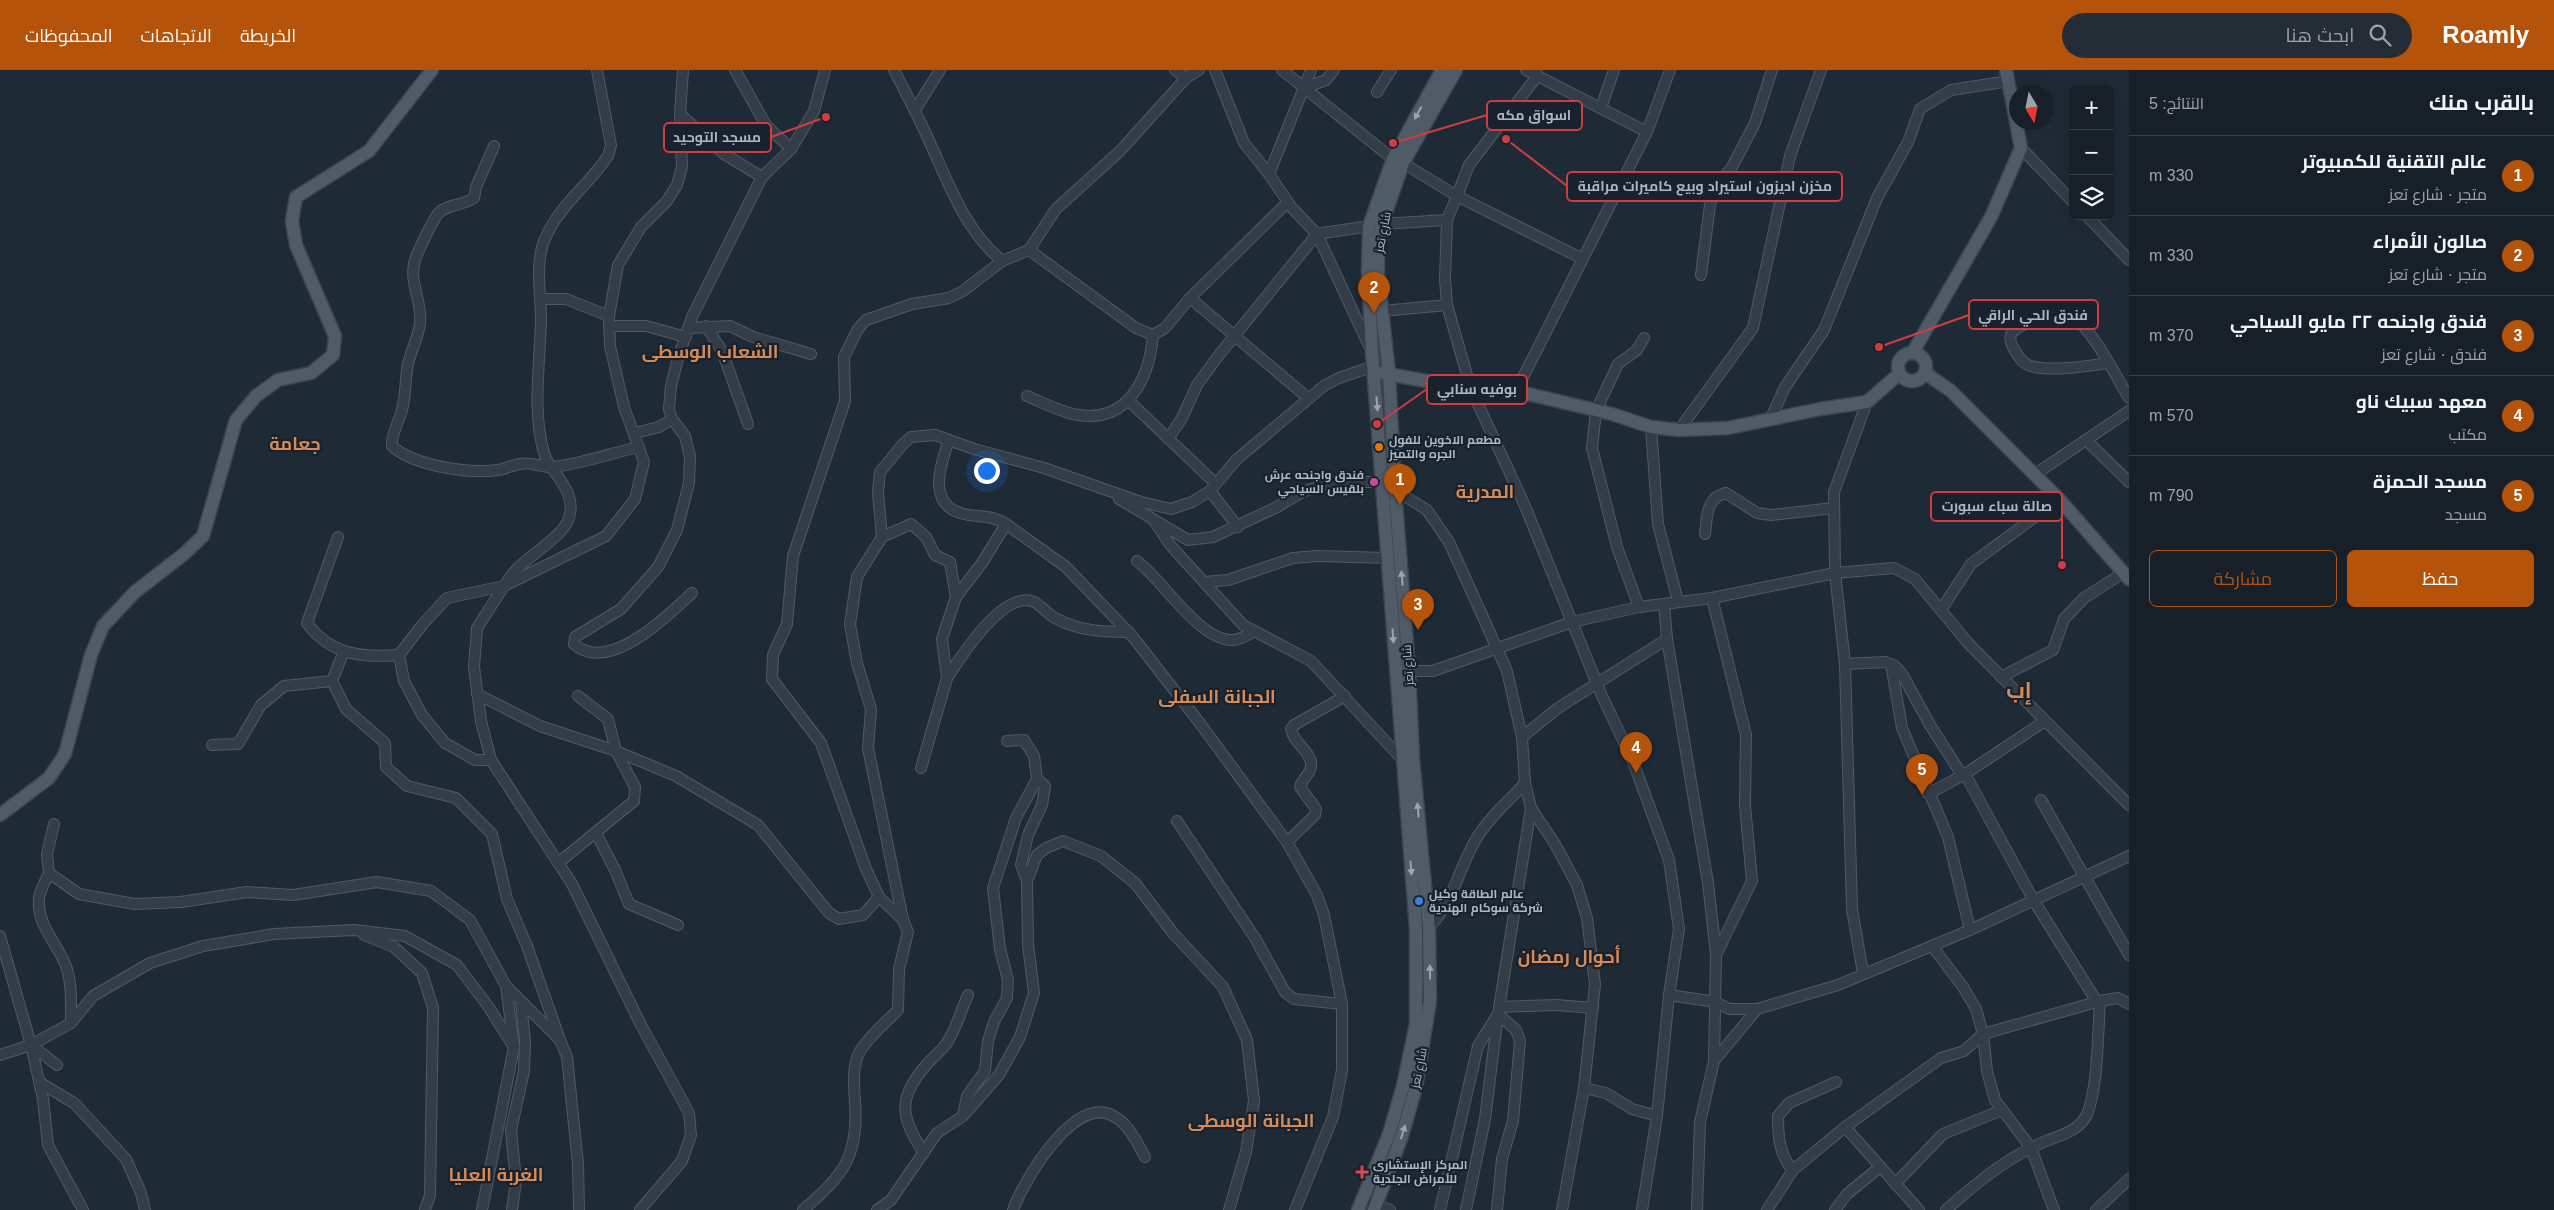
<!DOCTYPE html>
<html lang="ar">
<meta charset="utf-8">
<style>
:root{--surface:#172029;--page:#242d35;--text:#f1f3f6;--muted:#9ea3a8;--line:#363e46;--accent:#b45309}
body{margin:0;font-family:Arial,Cairo,sans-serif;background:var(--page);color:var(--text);direction:rtl}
.controls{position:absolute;right:15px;top:15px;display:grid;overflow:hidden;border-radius:8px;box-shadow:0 5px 20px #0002}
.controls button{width:45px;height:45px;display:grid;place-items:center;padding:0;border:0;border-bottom:1px solid var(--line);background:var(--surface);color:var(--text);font:25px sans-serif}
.compass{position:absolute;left:2009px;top:15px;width:45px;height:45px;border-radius:50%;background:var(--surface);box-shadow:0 5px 20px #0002;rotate:170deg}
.you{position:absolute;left:986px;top:400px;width:18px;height:18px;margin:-12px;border:4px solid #fff;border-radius:50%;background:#1a73e8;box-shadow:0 0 0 8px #1a73e833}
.badge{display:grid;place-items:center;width:32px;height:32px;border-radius:50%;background:var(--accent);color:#fff;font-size:16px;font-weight:700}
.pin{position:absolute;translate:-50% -41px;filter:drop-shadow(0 1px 2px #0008)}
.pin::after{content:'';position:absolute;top:26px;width:18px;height:15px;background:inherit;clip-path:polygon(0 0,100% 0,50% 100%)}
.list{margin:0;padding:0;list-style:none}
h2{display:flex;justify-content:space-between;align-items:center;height:65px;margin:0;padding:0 20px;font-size:21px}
h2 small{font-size:16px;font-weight:400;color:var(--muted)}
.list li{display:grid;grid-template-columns:32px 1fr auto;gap:15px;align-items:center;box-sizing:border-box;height:80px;padding:0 20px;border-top:1px solid var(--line)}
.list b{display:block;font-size:19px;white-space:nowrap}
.list p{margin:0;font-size:16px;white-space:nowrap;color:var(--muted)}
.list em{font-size:16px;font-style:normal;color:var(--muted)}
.actions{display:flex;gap:10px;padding:15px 20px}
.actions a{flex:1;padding:11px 0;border:1px solid var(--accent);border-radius:8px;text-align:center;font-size:18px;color:var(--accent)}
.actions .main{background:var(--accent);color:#fff}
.icon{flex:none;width:28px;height:28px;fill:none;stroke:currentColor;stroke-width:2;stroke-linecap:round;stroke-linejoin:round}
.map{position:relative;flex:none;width:2129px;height:1140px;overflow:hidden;direction:ltr}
header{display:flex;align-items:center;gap:30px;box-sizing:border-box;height:70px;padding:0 25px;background:var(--accent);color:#fff}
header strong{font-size:24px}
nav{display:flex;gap:28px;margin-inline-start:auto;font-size:18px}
.search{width:350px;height:45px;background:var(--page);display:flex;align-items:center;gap:12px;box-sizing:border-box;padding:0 18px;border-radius:28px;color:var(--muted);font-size:19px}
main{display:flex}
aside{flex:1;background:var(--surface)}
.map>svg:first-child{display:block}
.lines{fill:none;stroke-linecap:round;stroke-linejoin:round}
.minor-casing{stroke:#505965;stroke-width:12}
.major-casing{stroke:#3c4551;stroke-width:15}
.minor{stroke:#333c47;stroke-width:10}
.major{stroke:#505b68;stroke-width:12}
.oneway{fill:#9aa4b2}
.food-dot{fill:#e8710a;stroke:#18212c;stroke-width:2}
.hotel-dot{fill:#d1479c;stroke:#18212c;stroke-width:2}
.shop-dot{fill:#3f7fe0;stroke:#18212c;stroke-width:2}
.health-dot{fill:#e0444e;stroke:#18212c;stroke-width:2}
.labels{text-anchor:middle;stroke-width:4.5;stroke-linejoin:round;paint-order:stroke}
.street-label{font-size:12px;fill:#acb6c4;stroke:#18212c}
.poi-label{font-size:12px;font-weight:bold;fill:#acb6c4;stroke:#18212c;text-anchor:start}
.district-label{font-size:18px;font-weight:bold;fill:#d58b57;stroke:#18212c}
.town-label{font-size:22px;font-weight:bold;fill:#d58b57;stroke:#18212c}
.leader{fill:none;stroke:#d03d3f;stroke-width:2}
.callout-dot{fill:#d03d3f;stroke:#18212c;stroke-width:2}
.callout{fill:#18212c;stroke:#d03d3f;stroke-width:2}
.callout-label{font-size:14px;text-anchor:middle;font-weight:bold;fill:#acb6c4}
</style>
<header>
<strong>Roamly</strong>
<div class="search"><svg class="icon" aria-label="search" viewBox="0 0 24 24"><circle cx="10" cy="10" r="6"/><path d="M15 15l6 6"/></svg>ابحث هنا</div>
<nav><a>الخريطة</a><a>الاتجاهات</a><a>المحفوظات</a></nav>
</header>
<main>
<aside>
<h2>بالقرب منك<small>النتائج: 5</small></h2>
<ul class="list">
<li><span class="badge">1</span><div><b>عالم التقنية للكمبيوتر</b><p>متجر · شارع تعز</p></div><em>330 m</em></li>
<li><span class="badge">2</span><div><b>صالون الأمراء</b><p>متجر · شارع تعز</p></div><em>330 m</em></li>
<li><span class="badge">3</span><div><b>فندق واجنحه ٢٢ مايو السياحي</b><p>فندق · شارع تعز</p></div><em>370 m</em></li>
<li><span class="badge">4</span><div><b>معهد سبيك ناو</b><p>مكتب</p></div><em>570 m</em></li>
<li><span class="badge">5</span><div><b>مسجد الحمزة</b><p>مسجد</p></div><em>790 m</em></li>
</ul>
<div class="actions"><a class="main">حفظ</a><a>مشاركة</a></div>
</aside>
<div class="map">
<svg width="2129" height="1140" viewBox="0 0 2129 1140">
<rect width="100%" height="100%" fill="#1f2a37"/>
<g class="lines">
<defs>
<g id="minor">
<path d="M735,0L766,55L791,79"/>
<path d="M894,0C907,25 920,50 931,75C950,117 966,161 1002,191"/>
<path d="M1175,0L1186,8"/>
<path d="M1215,0L1244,73L1269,104L1292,138L1317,164L1370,278"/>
<path d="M1282,0L1393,89L1403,93L1457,126L1581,188"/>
<path d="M1526,0L1647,62"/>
<path d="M1538,5L1469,95L1457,126L1447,150L1445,209L1447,235L1471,319L1525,436L1602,626L1632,689L1669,790L1679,859L1669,925L1657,1046L1642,1140"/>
<path d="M1304,18L1326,10L1334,0"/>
<path d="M1377,22L1391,0"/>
<path d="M1601,38L1614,0"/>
<path d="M915,40L940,0"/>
<path d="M680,44L724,84L762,107"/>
<path d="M494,76L476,117L474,128C463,136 444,134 437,145C432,152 417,183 415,190C408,213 423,231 420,254C418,267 411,281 408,294C405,309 406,325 402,340C399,352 391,364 392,376C414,396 469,404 498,400C505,399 512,395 520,394C531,391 542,398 553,397C582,394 611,383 639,377"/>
<path d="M2021,78L2073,132"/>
<path d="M1269,104L1311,0"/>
<path d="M2087,146L2129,190"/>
<path d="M1382,154L1447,150"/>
<path d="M1029,180L1136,258L1153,265L1165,258L1190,228L1288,132"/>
<path d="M1701,205L1710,135L1714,119L1732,97L1755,53L1772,0"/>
<path d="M1190,228L1308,328"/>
<path d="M540,229H566L609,246"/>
<path d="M1382,241L1447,235"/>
<path d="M609,256H646L686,267"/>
<path d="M706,256L722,281L748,354"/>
<path d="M689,258L730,256L753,267L811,284"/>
<path d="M2108,293C2088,296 2051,302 2031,296C2023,294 2019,287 2015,281C2012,276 2008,268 2012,263C2018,253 2062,240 2072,246C2094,261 2115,305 2129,328"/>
<path d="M1516,321L1647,62L1670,0"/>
<path d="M1027,326C1041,332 1055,339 1069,343C1125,358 1149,312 1153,265"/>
<path d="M1129,331L1216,414"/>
<path d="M1770,350L1785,317L1824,260L1877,128L1908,72L1920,39L1951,20L2009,11"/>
<path d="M1651,357L1658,454L1678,531"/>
<path d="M1679,360L1753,258L1790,86L1821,0"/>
<path d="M635,363L659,357L672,349"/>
<path d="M1168,369L1182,348L1197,315L1219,285L1317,164L1369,156"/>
<path d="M949,370C939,398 926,439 969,445C983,447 994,446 1006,454L1066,497L1133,567L1202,656L1287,772L1317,825L1324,845L1342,934V1000L1333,1047L1295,1140"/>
<path d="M2086,370L2129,412"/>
<path d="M2034,405L2129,341"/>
<path d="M1395,420L1427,440L1449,472L1473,525L1507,601L1522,667L1525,713L1531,738L1555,774L1577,815L1587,848L1595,914L1584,1018L1562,1140"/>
<path d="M1210,421L1238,457"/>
<path d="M1119,429L1188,470L1213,467L1277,437L1302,422L1332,412H1382"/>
<path d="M1154,451L1171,476L1243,555L1311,591L1402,689H1407"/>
<path d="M1705,464C1707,447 1706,427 1726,423L1757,443L1771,445L1834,438"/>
<path d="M338,467L307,553C330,585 363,588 399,585"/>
<path d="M882,467L878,423L880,402L903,374L911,367L935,365L974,379L1044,398L1141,432L1171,439L1192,432L1210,421L1237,389L1325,315L1339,308L1374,296"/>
<path d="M1137,491C1164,511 1199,571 1233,570C1240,570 1249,564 1255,561"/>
<path d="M1204,512L1228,510L1293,488L1317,486L1387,488"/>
<path d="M692,523C668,545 609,605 574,574L575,567L621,539L658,497L677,460L689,413L690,387L685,366L672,349L669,339L671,316L678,288L692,247L762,107L791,79L814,41L825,0"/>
<path d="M1664,534L1667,569L1708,813L1716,884"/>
<path d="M1639,537L1617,477L1592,378L1596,341L1618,294L1637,280L1644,268"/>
<path d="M1941,540L1971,494L2059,429"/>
<path d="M1845,594L1885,592L1895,596L1902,604L1930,655L1962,705"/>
<path d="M1891,594L1902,658L1948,767L1970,860"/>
<path d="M1409,601H1433L1572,552L1639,537L1712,528L1835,503L1894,498L1915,509L1968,573L2129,735"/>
<path d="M2001,607L2053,580L2064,549L2084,528L2123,503"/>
<path d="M947,608C960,588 1003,519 1034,532C1041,535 1047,544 1055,548C1079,561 1103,562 1129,562"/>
<path d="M332,611L346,639L385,673L386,697L407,716L456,728L492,764L507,829L527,876L560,970"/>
<path d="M477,624L540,656L616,681L676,706L758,755L829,843L839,849L863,845L879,827"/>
<path d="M1522,667L1558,638L1667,569"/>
<path d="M212,675L238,674L261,635L284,616L332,611L344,581"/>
<path d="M491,690H475L445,673L422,645L404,611L399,585L422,555L447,528L504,516C508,511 511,505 515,501C529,485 563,467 569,448C578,420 550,403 544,383C532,341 540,293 541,250C541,225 535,194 544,171C558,136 588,116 608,86L611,75L597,0"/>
<path d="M921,698L947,608L942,569L956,527L982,493L1006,454"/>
<path d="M1965,704L2034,831L2097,932"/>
<path d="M1928,724L1965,704L2045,651"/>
<path d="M2041,730L2129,885"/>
<path d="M1177,751L1255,868L1285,922L1294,929L1342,934"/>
<path d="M54,754L47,784L49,803L79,824L135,834L181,832L247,822L293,825L377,812L431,821L470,850L506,916L514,977L482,1140"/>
<path d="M596,763L615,800L629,834L678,855"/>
<path d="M1287,772L1315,745L1316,739L1300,717C1302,709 1310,705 1311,696C1313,683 1293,673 1291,659L1294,655L1345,626"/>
<path d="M558,793L634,731L635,717L616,681L608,649L578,626"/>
<path d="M49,803C46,810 40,820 39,828C36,856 59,874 67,899C72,916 71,935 71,953"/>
<path d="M1027,811L1021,795L1028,765L1042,735L1045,716L1037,709"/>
<path d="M903,850L868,678L871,639L857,593L850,554L857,507L882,467L911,454L926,467L935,485L950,492L956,527"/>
<path d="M1424,858H1429C1455,829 1457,802 1475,771C1487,749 1509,731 1525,713"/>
<path d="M364,865L394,877L422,903L433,938L430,1125L425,1140"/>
<path d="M0,866L31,975L43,1029L48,1075L83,1140"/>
<path d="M1932,876L1963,917L1976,939L1983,964L1987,1001L1995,1030L2031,1078L2054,1140"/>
<path d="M1863,903L1852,839L1845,594L1835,503L1834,422L1867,332"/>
<path d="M506,916L560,970L567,987L578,1094L579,1140"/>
<path d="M1669,925L1716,932L1729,939H1757L1838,915L1970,860L2129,786"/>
<path d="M1499,937L1556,935L1593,938"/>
<path d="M0,985L31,975"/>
<path d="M1714,991L1757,939"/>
<path d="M57,995L31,975L71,953L93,926L150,893L203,876L274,864L354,860L405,866L457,895L488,936L512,974"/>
<path d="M39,1012L74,1033L126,1089L141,1123L145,1140"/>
<path d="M1584,1018L1606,1023L1632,1039L1657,1046"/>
<path d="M963,1045L967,1026L985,1001L988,971L994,952L1007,928L1008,910L1000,879L993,818L1016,748L1037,709L1034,686L1024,670L1007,671"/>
<path d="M1845,1057L1919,1140"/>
<path d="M924,1083C900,1047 897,1028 927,994C934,986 943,980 948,971C957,957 961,940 968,925"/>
<path d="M1793,1100C1779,1085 1778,1066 1778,1046L1789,1033L1836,1012"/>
<path d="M1895,1114L1943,1064L2002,1040"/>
<path d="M1362,1129L1390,1140"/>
<path d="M512,1140L516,1111L511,1060L524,1001L525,971L521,932"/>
<path d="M640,1140L682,1091L691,1065L689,1043L641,955L572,814L491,690L481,651L474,597L477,558L504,516L606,466L635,429L644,392L624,337L610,276L609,246L618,195L641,157L667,131L677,115L682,97L680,44L683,0"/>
<path d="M803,1140C843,1105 859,1087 855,1032C854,1016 852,998 859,983C866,969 887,951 898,940L899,899L908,862L903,850L879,827L866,799L821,673L772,609L773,585L787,554L793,486L845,331L844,287L858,259L866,250L912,234L949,228L963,221L1002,191L1029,180L1056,139L1120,81L1186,8L1199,0"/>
<path d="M877,1140L891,1130L937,1063L963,1046L999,1005L1020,967L1034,923L1028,875L1027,811L1037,785L1046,778L1063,771L1101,786L1135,813L1173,863L1223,917L1247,970L1254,1031L1246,1082L1229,1140"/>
<path d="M1013,1140C1023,1112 1071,1030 1109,1044C1128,1051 1136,1071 1145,1087"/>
<path d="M1440,1140L1478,976L1498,944L1516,960L1520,971L1513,1051L1502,1089L1497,1140"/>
<path d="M1466,1140L1485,1049L1498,944L1531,738"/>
<path d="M1697,1140L1700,1052L1714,991L1716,885L1752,811L1745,735L1746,665L1712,528"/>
<path d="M1767,1140L1793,1100L1845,1057L1941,988L1964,981L1983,964L2100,931L2118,928L2129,934"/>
<path d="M1835,1140L1847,1124L1880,1097"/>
<path d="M1946,1140C1976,1113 2009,1086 2046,1071C2059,1066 2077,1061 2085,1048C2098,1026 2098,959 2100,931"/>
<path d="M2096,1140L2129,1109"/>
</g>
<g id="major">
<path d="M1913,282L1991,147L2021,78L2006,0"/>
<circle cx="1912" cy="297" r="14"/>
<path d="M1382,303L1471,319L1516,321L1612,344L1651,357L1679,360L1728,358L1820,339L1867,332L1899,304"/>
<path d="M1925,303L1951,321L2059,429L2129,509"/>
<path d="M0,745L49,708L65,684L91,585L103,556L135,522L184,484L203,466L236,350L256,326L278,310L311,303L333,285L335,266L296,175L292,151L296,127L369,81L432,0"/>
<path d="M1358,1140L1389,1064L1403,1016L1416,954V859L1372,283L1368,203L1369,156L1393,89L1442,0"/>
<path d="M1374,1140L1402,1066L1416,1017L1430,931L1429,858L1413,689L1409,601L1395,420L1389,303L1378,203V178L1382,154L1403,93L1456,0"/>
</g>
</defs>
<!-- minor casing -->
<use href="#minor" class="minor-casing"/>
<!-- major casing -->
<use href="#major" class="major-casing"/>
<!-- minor -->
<use href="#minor" class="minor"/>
<!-- major -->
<use href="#major" class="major"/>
</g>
<!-- one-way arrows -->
<defs><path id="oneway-solid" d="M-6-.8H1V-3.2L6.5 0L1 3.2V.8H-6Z" transform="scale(1.25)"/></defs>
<g class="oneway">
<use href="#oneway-solid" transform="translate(1418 43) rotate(119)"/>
<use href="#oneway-solid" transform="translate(1377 334) rotate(86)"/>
<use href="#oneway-solid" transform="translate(1402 508) rotate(-95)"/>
<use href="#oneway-solid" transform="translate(1393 566) rotate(86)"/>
<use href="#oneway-solid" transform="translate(1418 740) rotate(-95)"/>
<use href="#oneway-solid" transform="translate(1411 798) rotate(85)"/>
<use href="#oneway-solid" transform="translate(1430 902) rotate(-91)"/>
<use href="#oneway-solid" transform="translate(1403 1062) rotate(-73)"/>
</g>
<!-- markers -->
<circle class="food-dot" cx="1379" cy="377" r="5"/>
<circle class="hotel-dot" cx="1374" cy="412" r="5"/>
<circle class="shop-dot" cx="1419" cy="831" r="5"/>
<path class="health-dot" d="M1359.5 1094.5h5v5h5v5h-5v5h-5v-5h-5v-5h5z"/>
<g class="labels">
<!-- street labels -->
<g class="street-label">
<text transform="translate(1383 162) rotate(-79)" y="4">شارع تعز</text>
<text transform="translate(1408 595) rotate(-94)" y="4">شارع تعز</text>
<text transform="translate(1419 998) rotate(-79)" y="4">شارع تعز</text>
</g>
<!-- poi labels -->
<g class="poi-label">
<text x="1389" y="374">مطعم الاخوين للفول<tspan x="1389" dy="14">الجره والتميز</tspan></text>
<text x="1364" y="409" text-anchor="end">فندق واجنحه عرش<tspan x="1364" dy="14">بلقيس السياحي</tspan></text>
<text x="1429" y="828">عالم الطاقة وكيل<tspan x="1429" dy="14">شركة سوكام الهندية</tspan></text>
<text x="1373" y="1099">المركز الإستشاري<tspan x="1373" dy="14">للأمراض الجلدية</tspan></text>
</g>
<!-- district labels -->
<g class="district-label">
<text x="710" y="288">الشعاب الوسطى</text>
<text x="295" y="380">جعامة</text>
<text x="1485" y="428">المدرية</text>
<text x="1217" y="633">الجبانة السفلى</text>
<text x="1569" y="893">أحوال رمضان</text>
<text x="1251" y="1057">الجبانة الوسطى</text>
<text x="496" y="1111">الغربة العليا</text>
</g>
<!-- town labels -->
<g class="town-label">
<text x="2019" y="628">إب</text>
</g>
</g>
<!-- callouts -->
<path class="leader" d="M1393 73L1487 45M826 47L771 67M1506 69L1567 116M1879 277L1969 245M1377 354L1427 319M2062 495L2062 436"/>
<g class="callout-dot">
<circle cx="1393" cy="73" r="5"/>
<circle cx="826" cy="47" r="5"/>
<circle cx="1506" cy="69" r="5"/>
<circle cx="1879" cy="277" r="5"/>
<circle cx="1377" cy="354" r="5"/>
<circle cx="2062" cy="495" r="5"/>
</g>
<g class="callout">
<rect x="1487" y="31" width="95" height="29" rx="5"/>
<rect x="664" y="53" width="107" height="29" rx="5"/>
<rect x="1567" y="102" width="275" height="29" rx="5"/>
<rect x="1969" y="230" width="129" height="29" rx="5"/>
<rect x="1427" y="305" width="100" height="29" rx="5"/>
<rect x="1931" y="422" width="131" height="29" rx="5"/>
</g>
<g class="callout-label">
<text x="1534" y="50">اسواق مكه</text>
<text x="717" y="72">مسجد التوحيد</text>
<text x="1705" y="121">مخزن اديزون استيراد وبيع كاميرات مراقبة</text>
<text x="2033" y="250">فندق الحي الراقي</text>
<text x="1477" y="324">بوفيه سنابي</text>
<text x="1997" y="441">صالة سباء سبورت</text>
</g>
</svg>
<div class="controls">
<button>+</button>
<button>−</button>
<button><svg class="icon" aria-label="layers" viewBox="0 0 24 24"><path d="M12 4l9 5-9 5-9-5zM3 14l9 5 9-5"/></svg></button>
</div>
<svg class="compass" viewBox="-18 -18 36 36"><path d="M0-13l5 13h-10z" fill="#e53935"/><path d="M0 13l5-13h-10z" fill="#9ea3a8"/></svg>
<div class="you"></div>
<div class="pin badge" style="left:1400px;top:435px">1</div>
<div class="pin badge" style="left:1374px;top:243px">2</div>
<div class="pin badge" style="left:1418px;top:560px">3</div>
<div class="pin badge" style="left:1636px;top:703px">4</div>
<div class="pin badge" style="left:1922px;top:725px">5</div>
</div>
</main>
